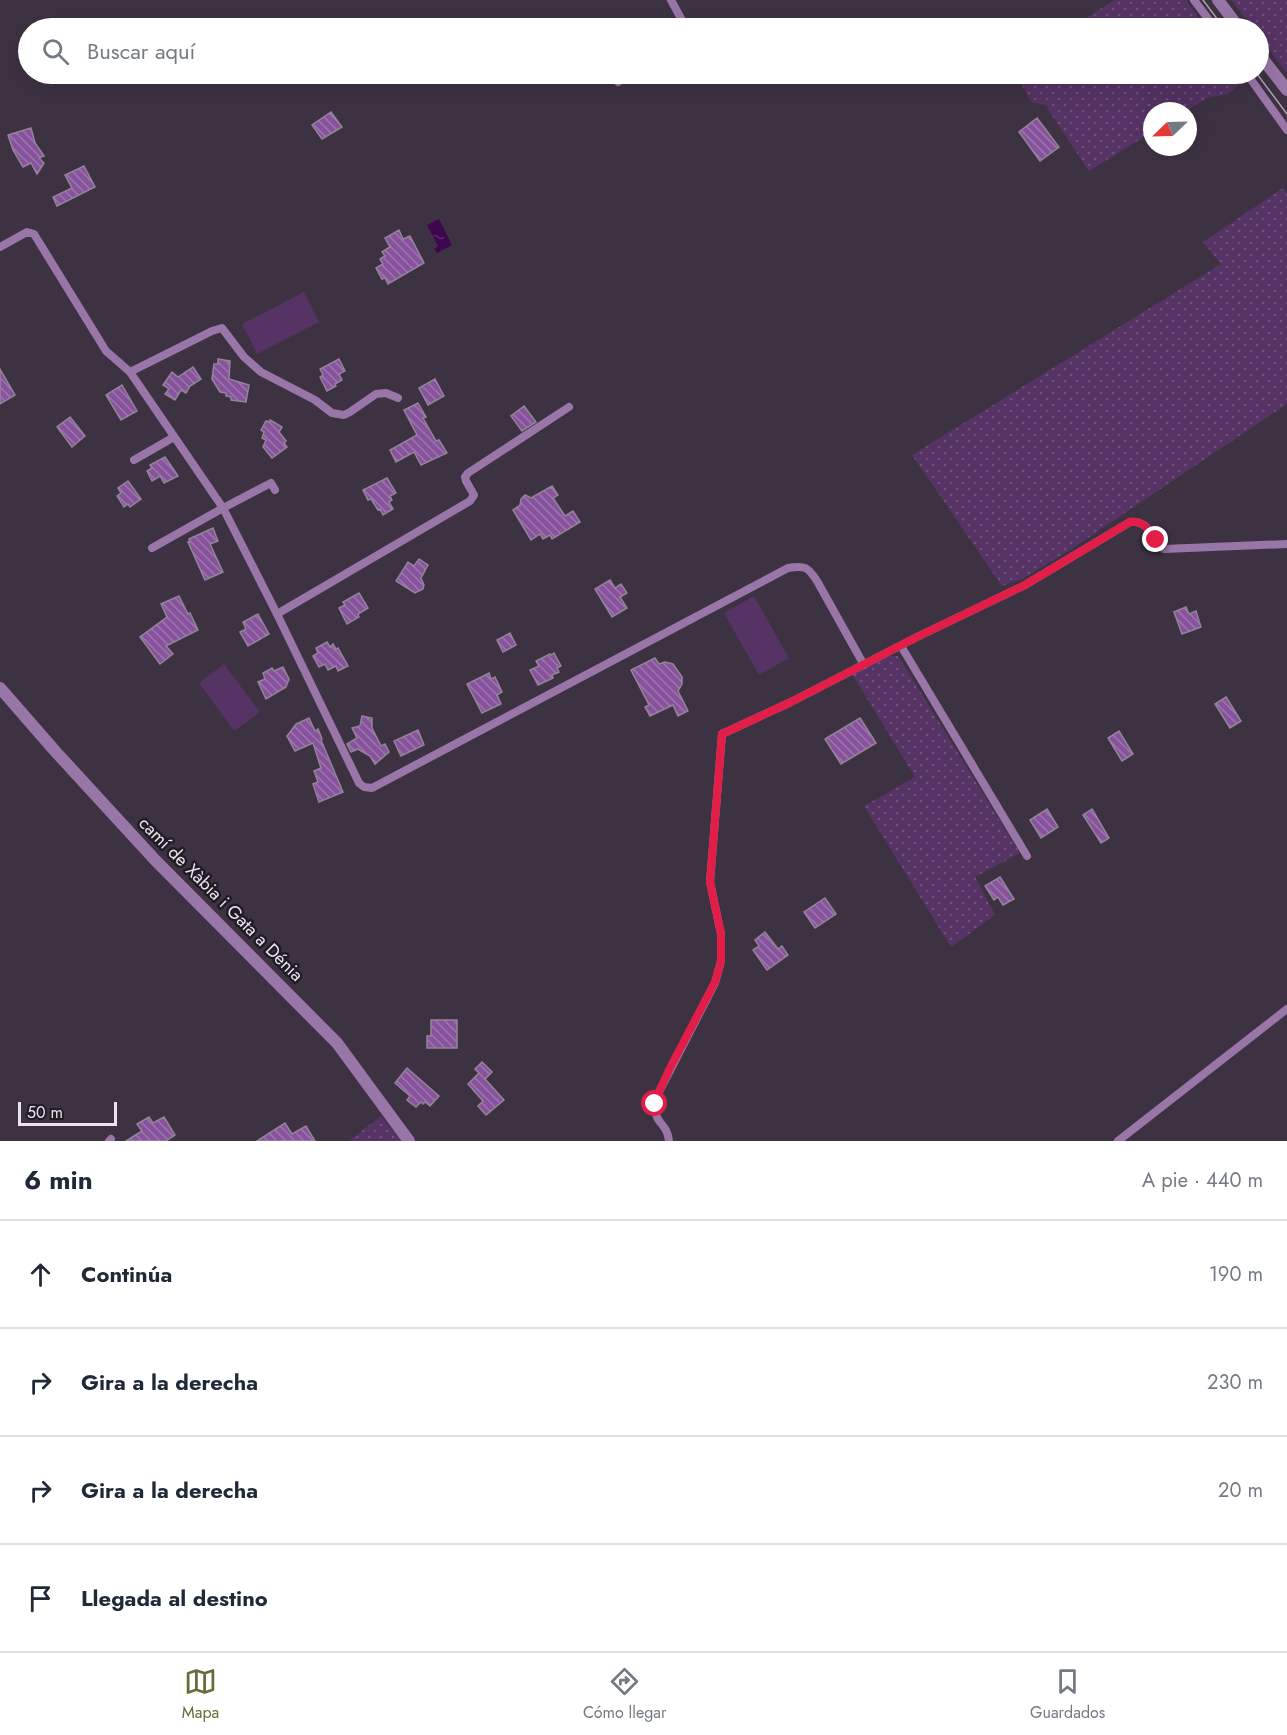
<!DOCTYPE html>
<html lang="es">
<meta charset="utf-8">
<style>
:root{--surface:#fff;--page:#f2f2f3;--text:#1f2937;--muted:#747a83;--line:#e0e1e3;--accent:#6a6b3a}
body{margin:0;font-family:Jost,sans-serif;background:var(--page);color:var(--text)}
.compass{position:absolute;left:1143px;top:102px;width:54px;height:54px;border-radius:50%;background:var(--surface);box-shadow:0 6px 24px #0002;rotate:247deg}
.scale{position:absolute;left:18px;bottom:15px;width:99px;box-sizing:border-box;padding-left:6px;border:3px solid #ebe4ef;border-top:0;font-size:16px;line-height:21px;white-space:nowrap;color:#ebe4ef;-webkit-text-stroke:4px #211c24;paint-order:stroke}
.stop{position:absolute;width:18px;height:18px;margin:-14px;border:4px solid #e11d48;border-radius:50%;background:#fff}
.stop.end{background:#e11d48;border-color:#fff;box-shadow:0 2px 6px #0008}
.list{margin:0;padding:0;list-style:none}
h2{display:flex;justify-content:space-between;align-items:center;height:78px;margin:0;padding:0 24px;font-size:26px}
h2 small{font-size:20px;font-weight:400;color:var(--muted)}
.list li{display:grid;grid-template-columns:39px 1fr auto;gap:18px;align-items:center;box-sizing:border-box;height:108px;padding:0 24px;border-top:2px solid var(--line)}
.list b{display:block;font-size:22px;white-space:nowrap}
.list em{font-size:20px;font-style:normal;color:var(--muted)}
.icon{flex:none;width:33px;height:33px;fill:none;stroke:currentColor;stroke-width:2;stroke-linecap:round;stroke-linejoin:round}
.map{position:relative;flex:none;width:1287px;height:1141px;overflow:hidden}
.search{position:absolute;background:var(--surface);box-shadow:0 6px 24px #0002;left:18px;right:18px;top:18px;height:66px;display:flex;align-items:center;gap:15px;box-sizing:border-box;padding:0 21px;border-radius:33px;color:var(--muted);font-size:22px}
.sheet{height:510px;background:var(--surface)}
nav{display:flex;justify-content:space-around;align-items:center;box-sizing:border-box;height:84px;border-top:2px solid var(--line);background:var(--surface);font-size:16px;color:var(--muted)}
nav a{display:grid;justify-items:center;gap:3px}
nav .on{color:var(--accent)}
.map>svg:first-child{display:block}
.grass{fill:url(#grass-dots)}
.garden{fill:#553364}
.water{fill:url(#water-ripples)}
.building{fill:url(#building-back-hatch);stroke:#928598;stroke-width:1.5}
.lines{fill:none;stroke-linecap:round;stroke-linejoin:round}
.service{stroke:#9976a8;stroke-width:8}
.minor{stroke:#9976a8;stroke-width:12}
.tram{stroke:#aaa2af;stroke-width:1.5}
.route{stroke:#e11d48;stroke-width:8}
.labels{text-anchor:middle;stroke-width:5;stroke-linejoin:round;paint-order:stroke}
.street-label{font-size:18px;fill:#ebe4ef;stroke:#211c24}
</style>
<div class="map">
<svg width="1287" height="1141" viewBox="0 0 1287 1141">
<defs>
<pattern id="grass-dots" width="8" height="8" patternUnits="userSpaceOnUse" patternTransform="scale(1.5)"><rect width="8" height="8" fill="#553364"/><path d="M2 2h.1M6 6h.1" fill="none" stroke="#6e507a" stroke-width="1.8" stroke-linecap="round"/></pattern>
<pattern id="water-ripples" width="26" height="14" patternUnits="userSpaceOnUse" patternTransform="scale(1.5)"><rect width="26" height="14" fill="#3d064f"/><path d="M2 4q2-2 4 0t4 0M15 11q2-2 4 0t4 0" fill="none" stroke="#592a69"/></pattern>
<pattern id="building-back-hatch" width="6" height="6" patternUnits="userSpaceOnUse" patternTransform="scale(1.5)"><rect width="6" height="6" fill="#87539d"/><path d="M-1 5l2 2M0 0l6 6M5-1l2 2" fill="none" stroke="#9e74b0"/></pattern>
</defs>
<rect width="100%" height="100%" fill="#3d3242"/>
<!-- grass -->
<g class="grass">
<path d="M1115,0H1186L1206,28H1070Z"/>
<path d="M1231,0H1287V74L1259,36L1258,28H1253Z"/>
<path d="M1016,74H1239L1243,80L1228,94L1207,98L1186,111H1152V132L1089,171L1045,105L1031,102Z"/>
<path d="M1283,188L1287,193V404L1070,550L1024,578L1002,586L912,455L1221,264L1203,242Z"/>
<path d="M888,656H898L1020,853L975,877L995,915L951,947L864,806L915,777L852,674Z"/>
<path d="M381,1116L402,1141H349Z"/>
</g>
<!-- garden -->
<g class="garden">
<path d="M304,292L319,322L257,354L242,324Z"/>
<path d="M754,596L789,658L759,675L724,613Z"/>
<path d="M224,664L260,712L234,731L199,683Z"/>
</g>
<!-- water -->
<path class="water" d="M439,219L452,245L437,253L434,249L438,246L427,225Z"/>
<!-- building -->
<g class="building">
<path d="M331,112L342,127L322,139L312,125Z"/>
<path d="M1037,118L1059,147L1040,161L1019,132Z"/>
<path d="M31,128L35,143L44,156L39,158L44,163L37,174L31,163L23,167L13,150L8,135Z"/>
<path d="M84,166L95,187L57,206L53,197L72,188L65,175Z"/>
<path d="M399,230L403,239L410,236L424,263L388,284L385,278L382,279L376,268L383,264L380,259L385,256L382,252L390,247L385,238Z"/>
<path d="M218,359L230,361L229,379L249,385L246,402L231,400V397L226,396V393L220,392L212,379L214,364H218Z"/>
<path d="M339,359L345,371L339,374L342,380L335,384L336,386L327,391L320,377L323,375L320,369Z"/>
<path d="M193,367L201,379L190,386L186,393L181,390L175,400L165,394L169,389L163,385L172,372L178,377Z"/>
<path d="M0,369L15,395L0,404Z"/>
<path d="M435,379L444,396L428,405L419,388Z"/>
<path d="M122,385L137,411L121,420L106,395Z"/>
<path d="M418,403L426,417L423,418L436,441L439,440L447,453L421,465L414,452L396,462L390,450L417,435L404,410Z"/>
<path d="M524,406L536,422L522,431L511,416Z"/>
<path d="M70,417L85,436L72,447L57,427Z"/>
<path d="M270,420L282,427L279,432L286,441L284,443L287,447L272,458L263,447L266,440L262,438L264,432L261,430L266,421L269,422Z"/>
<path d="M165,457L178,476L164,483L160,476L152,481L147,471L152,468L150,465Z"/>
<path d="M387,478L396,493L390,496L392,500L389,502L393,509L383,515L380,509L378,510L371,499L368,500L363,490Z"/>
<path d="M128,481L141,499L130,507L128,504L124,507L117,496L121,493L118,488Z"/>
<path d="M552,486L558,495L553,498L565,516L573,511L580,522L552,539L550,535L543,539L540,534L531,540L513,510L520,505L521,499L525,495L531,498Z"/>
<path d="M213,528L218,541L210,544L223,572L205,580L188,542H190L189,539Z"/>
<path d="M419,559L428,565L421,578L424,585L423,589L415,593L396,581L408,562L414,566Z"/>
<path d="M610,580L615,588L621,584L627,593L620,597L627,608L612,617L595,589Z"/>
<path d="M359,593L368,608L358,614L359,617L347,624L339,608L345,605L343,602Z"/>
<path d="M179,596L188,614L190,613L198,630L166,646L173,654L160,664L140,637L167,617L161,604Z"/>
<path d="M1186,607L1189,614L1196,611L1201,627L1182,634L1174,612Z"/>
<path d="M258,614L269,634L248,646L240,632L246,629L243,622Z"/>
<path d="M510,633L516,645L503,652L497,640Z"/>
<path d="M327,642L330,647L333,644L336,649L338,648L348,666L338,671L336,666L328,670L325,664L319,667L313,656L318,653L316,648Z"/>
<path d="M554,653L561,666L557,668L559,672L552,675L553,678L538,685L530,670L539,666L536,661L550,654L551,655Z"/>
<path d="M655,658L659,664L665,662L673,664L682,677V684L678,691L688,711L678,716L673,705L650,716L645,707L649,705L631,670Z"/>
<path d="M283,667L289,679L286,687L266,699L258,682L265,679L263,673L272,668L274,671Z"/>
<path d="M489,673L491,679L495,677L502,692L497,695L501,704L482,713L467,684Z"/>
<path d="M1226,697L1241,721L1230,728L1215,704Z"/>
<path d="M362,716L372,718V728L381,746L385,744L389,752L375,764L370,756L358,749L351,752L347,744L357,738L352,728L360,726Z"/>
<path d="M309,718L315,731L318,729L322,739L321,740L343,792L319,802L313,784L318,782L314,771L321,768L313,743L295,751L287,736L296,724Z"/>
<path d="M860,718L876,743L841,764L825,739Z"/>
<path d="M418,730L424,745L401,756L394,741Z"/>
<path d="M1119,731L1133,754L1122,761L1108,738Z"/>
<path d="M1047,809L1058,827L1041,838L1030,820Z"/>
<path d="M1092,809L1109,838L1101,843L1083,815Z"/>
<path d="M1000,877L1014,899L1003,905L998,897L994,900L985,886Z"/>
<path d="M825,898L836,914L815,928L804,912Z"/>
<path d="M765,932L778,949L782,946L788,955L767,970L753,950L759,946L755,940Z"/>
<path d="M431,1020H457V1048H427V1036H431Z"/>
<path d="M482,1062L492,1072L485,1079L504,1100L486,1115L478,1106L483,1101L468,1084L479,1073L475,1069Z"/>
<path d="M407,1068L439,1096L430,1106L425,1102L423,1104L421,1102L416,1107L407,1100L410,1096L395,1083Z"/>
<path d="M149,1117L153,1123L164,1117L175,1135L166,1141H126L142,1131L137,1124Z"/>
<path d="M285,1123L292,1134L306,1126L315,1141H257Z"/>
</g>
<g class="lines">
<!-- service -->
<g class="service">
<path d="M671,0L684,24L683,28"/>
<path d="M1194,0L1215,28"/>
<path d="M1247,74L1287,130"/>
<path d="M618,82L629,74"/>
<path d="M0,247L27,232L34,234L106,351L130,372L223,508L277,614L359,783L364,787L372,788L788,568C805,565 808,567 817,581L864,665"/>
<path d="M130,372L212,331L222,328L244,357L261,372L315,400L332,413L344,415L350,412L376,394L386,393L398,398"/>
<path d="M134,460L174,437"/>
<path d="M152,548L223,508L271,483L275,490"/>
<path d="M277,614L470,501L474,495L466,481L465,477L468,473L569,407"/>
<path d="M901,646L1027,856"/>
<path d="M109,1141L111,1139"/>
<path d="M669,1141C667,1119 649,1126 658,1094L715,983L721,961V934L710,882L722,734L791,702L917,637L1025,585L1130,522C1145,519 1153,535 1160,546L1164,549L1287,544"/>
<path d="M1118,1141L1287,1009"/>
</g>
<!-- minor -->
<g class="minor">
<path d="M1218,0L1239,28"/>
<path d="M1258,53L1287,90"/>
<path d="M0,688L55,751L156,861L337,1043L409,1141"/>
</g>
<!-- tram -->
<g class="tram">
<path d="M1203,0L1224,28"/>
<path d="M1257,74L1287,114"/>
</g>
</g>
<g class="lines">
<!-- route -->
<path class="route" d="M655,1104L658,1094L670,1068L715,982L721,961V934L710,882L722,734L791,702L917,637L1025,585L1130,522C1144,520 1148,530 1156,540"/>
</g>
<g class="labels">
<!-- street labels -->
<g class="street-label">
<text transform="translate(221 899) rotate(45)" y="6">camí de Xàbia i Gata a Dénia</text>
</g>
</g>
</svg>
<svg class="compass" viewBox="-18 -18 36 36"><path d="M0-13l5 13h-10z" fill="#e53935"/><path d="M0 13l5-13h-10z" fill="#747a83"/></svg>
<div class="scale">50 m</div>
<div class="stop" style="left:655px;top:1104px"></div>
<div class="stop end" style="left:1156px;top:540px"></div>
<div class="search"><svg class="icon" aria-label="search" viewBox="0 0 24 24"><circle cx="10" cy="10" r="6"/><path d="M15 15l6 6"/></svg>Buscar aquí</div>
</div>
<section class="sheet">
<h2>6 min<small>A pie · 440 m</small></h2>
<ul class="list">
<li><svg class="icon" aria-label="ahead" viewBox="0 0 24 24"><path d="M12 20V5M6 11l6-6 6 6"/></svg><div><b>Continúa</b></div><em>190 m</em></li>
<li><svg class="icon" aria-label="right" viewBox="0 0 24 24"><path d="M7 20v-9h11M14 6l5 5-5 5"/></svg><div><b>Gira a la derecha</b></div><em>230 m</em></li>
<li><svg class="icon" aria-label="right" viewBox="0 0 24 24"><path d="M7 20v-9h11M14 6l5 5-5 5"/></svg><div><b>Gira a la derecha</b></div><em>20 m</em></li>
<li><svg class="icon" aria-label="arrive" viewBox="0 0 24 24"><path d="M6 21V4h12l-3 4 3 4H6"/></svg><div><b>Llegada al destino</b></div></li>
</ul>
</section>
<nav>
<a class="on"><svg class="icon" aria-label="map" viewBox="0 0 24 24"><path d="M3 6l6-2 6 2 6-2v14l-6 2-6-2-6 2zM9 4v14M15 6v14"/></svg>Mapa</a>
<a><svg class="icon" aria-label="directions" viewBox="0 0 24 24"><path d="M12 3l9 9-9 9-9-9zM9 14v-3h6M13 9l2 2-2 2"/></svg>Cómo llegar</a>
<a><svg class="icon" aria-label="saved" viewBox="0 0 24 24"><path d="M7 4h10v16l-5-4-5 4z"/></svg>Guardados</a>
</nav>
